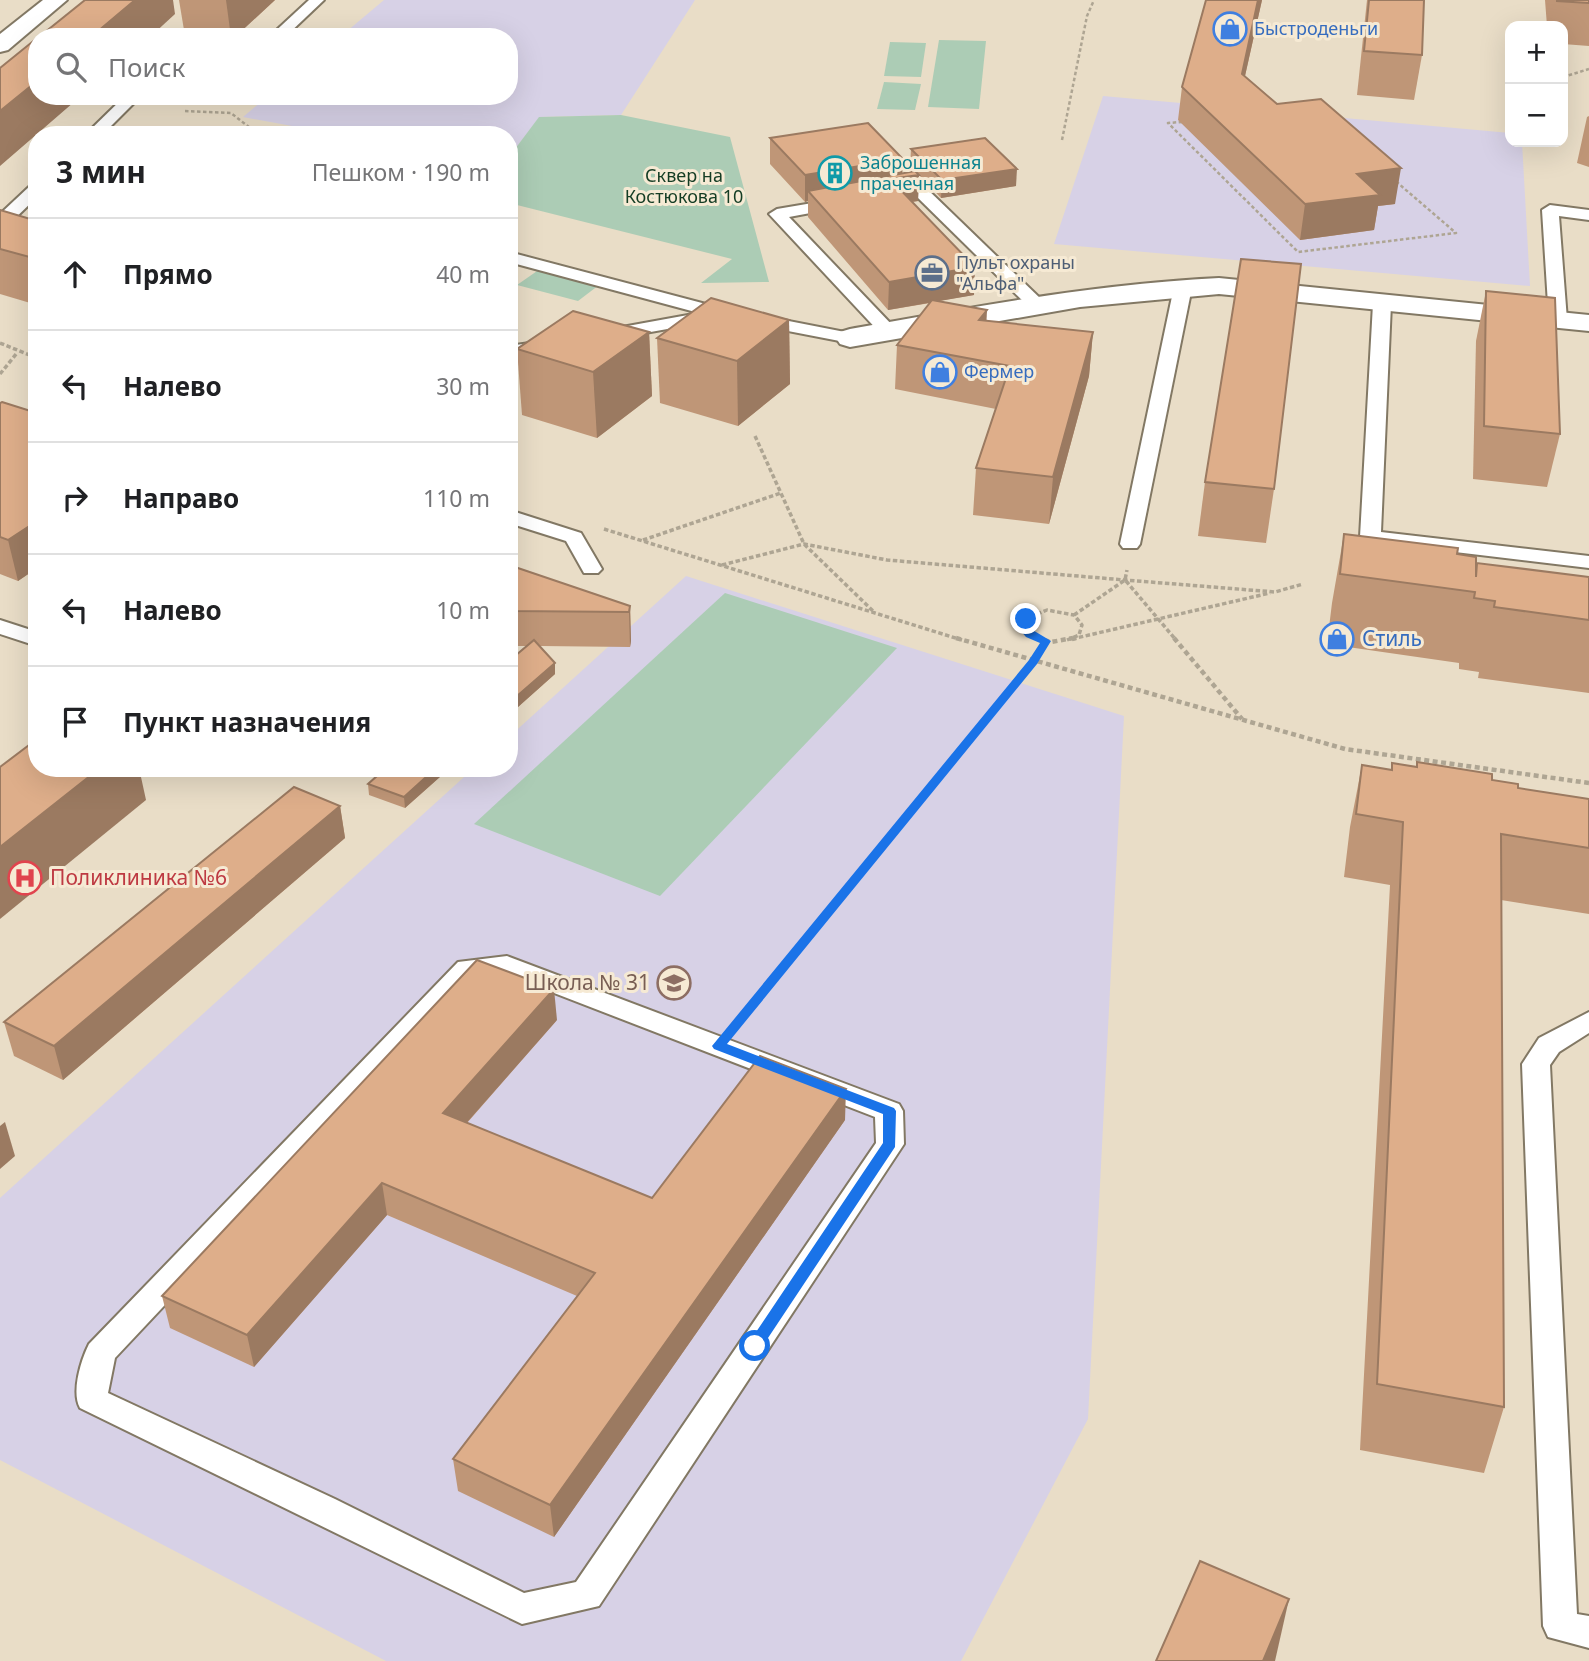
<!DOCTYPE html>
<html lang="ru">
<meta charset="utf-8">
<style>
:root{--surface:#fff;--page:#f2f2f2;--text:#202124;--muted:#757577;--line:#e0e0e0}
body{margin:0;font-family:"Noto Sans",sans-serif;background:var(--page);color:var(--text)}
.controls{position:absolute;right:21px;top:21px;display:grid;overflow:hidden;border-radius:14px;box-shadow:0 7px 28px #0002}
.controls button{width:63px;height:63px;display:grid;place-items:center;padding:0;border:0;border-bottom:2px solid var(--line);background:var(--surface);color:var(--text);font:35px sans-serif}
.stop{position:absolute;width:21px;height:21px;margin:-16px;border:5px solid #1a73e8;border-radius:50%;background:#fff}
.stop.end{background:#1a73e8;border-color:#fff;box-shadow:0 2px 7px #0008}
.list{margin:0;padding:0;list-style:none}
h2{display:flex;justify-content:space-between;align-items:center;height:91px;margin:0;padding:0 28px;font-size:30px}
h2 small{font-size:23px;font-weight:400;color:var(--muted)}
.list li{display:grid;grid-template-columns:46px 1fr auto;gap:21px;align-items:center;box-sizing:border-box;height:112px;padding:0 28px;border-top:2px solid var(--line)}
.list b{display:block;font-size:26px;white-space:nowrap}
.list em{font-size:23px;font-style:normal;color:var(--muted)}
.icon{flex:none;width:38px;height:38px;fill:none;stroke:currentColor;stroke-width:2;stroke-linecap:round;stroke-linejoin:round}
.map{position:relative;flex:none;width:1589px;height:1661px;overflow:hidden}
.search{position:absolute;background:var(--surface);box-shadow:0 7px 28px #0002;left:28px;top:28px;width:490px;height:77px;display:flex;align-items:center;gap:18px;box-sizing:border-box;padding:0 24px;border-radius:28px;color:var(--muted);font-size:26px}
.panel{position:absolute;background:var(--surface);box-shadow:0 7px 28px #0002;left:28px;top:126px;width:490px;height:651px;border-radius:28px}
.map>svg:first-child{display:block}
.education{fill:#d7d1e6}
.green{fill:#acccb5}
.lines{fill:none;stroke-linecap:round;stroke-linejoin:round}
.service-casing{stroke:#827864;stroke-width:4}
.minor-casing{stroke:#827864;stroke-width:4}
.secondary-casing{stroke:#827864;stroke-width:4}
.path-far2{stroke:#aea593;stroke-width:2.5;stroke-dasharray:3.5 2.5;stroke-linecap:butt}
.path-far1{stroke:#aea593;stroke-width:3.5;stroke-dasharray:4.5 2.5;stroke-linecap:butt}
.path{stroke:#aea593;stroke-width:4.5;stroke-dasharray:5 3.5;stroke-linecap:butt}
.service{fill:#fff;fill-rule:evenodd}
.minor{fill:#fff;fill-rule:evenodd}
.secondary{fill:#fff;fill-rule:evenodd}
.wall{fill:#bf9677}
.shaded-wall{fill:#9b7a61}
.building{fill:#deae8a;stroke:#9b7a61;stroke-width:2}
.route{fill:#1a73e8}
.labels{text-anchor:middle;stroke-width:6;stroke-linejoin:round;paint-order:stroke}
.far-shop-label{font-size:18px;fill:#366cbe;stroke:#f6ead4;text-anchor:start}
.far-culture-label{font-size:18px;fill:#0d838f;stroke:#f6ead4;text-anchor:start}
.far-park-label{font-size:18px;fill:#143d24;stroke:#f6ead4}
.far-service-label{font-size:18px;fill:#4e5e75;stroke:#f6ead4;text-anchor:start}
.shop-label{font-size:21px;fill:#366cbe;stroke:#f6ead4;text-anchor:start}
.health-label{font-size:21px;fill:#be3a42;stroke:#f6ead4;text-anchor:start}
.education-label{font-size:21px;fill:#785e54;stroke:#f6ead4;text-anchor:end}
</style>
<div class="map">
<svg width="1589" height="1661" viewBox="0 0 1589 1661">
<rect width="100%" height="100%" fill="#e9ddc7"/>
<!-- education -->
<g class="education">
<path d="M384,0H695L621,115L540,117L509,157V135H341L243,117L268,96H509V37H340Z"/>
<path d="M1103,96L1510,133V142H1522L1530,286L1054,244Z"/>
<path d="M686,576L1124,716L1088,1419L961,1661H386L0,1460V1198L474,768H509V737Z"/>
</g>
<!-- green -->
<g class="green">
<path d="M939,40L986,41L979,109L928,107Z"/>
<path d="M890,42L926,43L921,77L884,76Z"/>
<path d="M884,82L921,84L915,110L877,109Z"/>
<path d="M621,115L730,137L769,282L701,283L732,259L509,203V157L539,117Z"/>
<path d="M540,269L599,285L578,301L517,285Z"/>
<path d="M725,593L897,648L660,896L474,824Z"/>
</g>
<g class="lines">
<defs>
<g id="service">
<path d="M309,0H324L285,37H269Z"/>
<path d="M125,96H141L102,135H85Z"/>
<path d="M37,183V197L6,227L0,228V214L31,185Z"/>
<path d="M919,185L925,187L1043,301L1046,305L1043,309H1031L913,193L911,190Z"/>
<path d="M842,198L848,200L850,203L848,206L789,217L894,327L897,331L894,335H882L769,214L777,209Z"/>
<path d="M1550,205L1589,210V220L1559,216L1567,320L1558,325L1549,320L1542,210Z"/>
<path d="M509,252L721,308L724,312L718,320L712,321L606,340L600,339L597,335L600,331L699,313L509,262Z"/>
<path d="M1183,282L1192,287L1140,544L1137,548H1123L1120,544L1174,287Z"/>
<path d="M1382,299L1391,304L1381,532L1589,556V568L1363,541L1360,537L1373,304Z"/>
<path d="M758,315L850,333L859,338L850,343L752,324L749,320L752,316Z"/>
<path d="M550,340L559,345L556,349L509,357V346Z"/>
<path d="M509,510L581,533L602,569L598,573H584L566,541L509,523Z"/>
<path d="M0,620L37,632V646L0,634Z"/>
<path d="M507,956L899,1104L903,1111L904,1144L599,1606L522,1624L80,1408C71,1392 81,1360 89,1344L458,962ZM505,974L875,1117L876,1143L576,1582L524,1593L335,1499L108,1393L115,1358L474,976Z"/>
<path d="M1589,1012V1033L1559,1052L1550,1065L1577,1614L1589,1616V1648L1548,1637L1543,1626L1522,1064L1539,1038Z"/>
</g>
<path id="minor" d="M1219,278L1589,315V331L1219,294L1080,307L850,347L840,344L836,338L840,332L850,329C973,307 1094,284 1219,278Z"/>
<path id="secondary" d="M43,0H67L8,50L0,52V34Z"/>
</defs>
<!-- service casing -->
<use href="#service" class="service-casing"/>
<!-- minor casing -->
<use href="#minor" class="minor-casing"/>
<!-- secondary casing -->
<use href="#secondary" class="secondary-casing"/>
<!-- path-far2 -->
<g class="path-far2">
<path d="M1563,77L1589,69"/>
<path d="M185,111L231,113L259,135"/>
<path d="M1258,116L1321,117L1456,233L1298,252L1168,123Z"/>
<path d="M1062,140L1087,16L1094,0"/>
</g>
<!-- path-far1 -->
<g class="path-far1">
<path d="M509,306L516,285"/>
<path d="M0,343L37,358"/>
<path d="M0,374L17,353"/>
<path d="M755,436L804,544L874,612"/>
<path d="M604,529L962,640"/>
<path d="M643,540L781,493"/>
<path d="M722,565L804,544L887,560L1125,580L1275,592L1303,584"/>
<path d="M1126,581L1176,640"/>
<path d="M1074,615L1125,580L1127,570"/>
<path d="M1072,639L1270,593"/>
<path d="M1041,640L1025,630L1026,619L1047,610L1074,615L1082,625L1079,635L1067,640"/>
</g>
<!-- path -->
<g class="path">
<path d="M956,638L1345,749L1589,783"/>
<path d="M1036,638L1051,642L1073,638"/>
<path d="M1174,638L1242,719"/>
<path d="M1072,639L1076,638"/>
<path d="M739,1021L1033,662L1046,641"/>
</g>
<!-- service -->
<use href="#service" class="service"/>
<!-- minor -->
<use href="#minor" class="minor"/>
<!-- secondary -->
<use href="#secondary" class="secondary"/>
</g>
<!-- wall -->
<g class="wall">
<path d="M179,0H275L235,37L185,36Z"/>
<path d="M1206,0H1262L1245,76L1395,204L1378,206L1374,230L1300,240L1178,120L1182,87Z"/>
<path d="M1367,0H1424L1422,55L1414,100L1357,95Z"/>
<path d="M1545,0H1589V46L1563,44V26H1547Z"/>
<path d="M1589,116V167L1577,163L1587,117Z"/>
<path d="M770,138L903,159L902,174L915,172L910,167L911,149L1016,186L941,198L919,175L918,201L912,202L974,295L938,301L987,321L1093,332L1089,376L1049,524L973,515L976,468L996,409L895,389L897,345L930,303L888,310L808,217V201L805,202L770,164Z"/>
<path d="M0,210L37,221V305L0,294Z"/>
<path d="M1486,291L1560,434L1547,487L1473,479L1476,341Z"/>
<path d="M789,320L790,384L738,426L660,403L657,338Z"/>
<path d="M649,332L652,396L597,438L522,415L517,349Z"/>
<path d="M0,403L37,413V568L18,581L0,574Z"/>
<path d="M1205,482L1274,489L1266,543L1198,536Z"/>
<path d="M1344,534L1457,554L1476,567L1589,577V693L1478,678L1479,672L1459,669V663L1327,644L1332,603Z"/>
<path d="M509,565L630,606L631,641L630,647L540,646L555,674L509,715V661L526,646H509Z"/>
<path d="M1392,763L1492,780L1518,788L1589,799V914L1501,900L1504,1407L1484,1473L1360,1450L1390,885L1344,877L1350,827L1362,765L1391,770Z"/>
<path d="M386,768H450L405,808L369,795L368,784Z"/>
<path d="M340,806L345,838L63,1080L14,1056L4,1022Z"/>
<path d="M557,1020L467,1123L652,1198L845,1120L554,1537L458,1491L453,1459L577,1296L387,1215L254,1367L170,1328L162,1296Z"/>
</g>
<!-- shaded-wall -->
<g class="shaded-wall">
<path d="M135,0H173L175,14L150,37H91Z"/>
<path d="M226,0H275L235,37H231Z"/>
<path d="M1258,0H1262L1238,107L1242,74Z"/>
<path d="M37,81V96H81L0,166V111Z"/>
<path d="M903,159L902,177L919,175L918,201L889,205L808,191V201L805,202V175Z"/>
<path d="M1401,168L1395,204L1378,206L1374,230L1300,240L1305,204L1357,174Z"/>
<path d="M1017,169L1016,186L941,198L942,180Z"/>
<path d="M975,267L974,295L888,310L889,282Z"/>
<path d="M987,310L985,354L979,320Z"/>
<path d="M789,320L790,384L738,426L737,361Z"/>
<path d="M649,332L652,396L597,438L593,372Z"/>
<path d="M1093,332L1089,376L1049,524L1053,477Z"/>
<path d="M37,521V568L18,581L8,540Z"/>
<path d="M630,606L631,641L630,647L629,612Z"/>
<path d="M555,663V674L509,715V703Z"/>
<path d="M100,768H139L146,800L0,919V847Z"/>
<path d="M436,768H450L405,808L404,797Z"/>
<path d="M340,806L345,838L63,1080L54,1046Z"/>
<path d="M554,989L557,1020L447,1145L443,1113Z"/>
<path d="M846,1089L845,1120L554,1537L550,1505Z"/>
<path d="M5,1122L15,1156L0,1169V1126Z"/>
<path d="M382,1183L387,1215L254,1367L247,1335Z"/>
<path d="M1289,1599L1275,1661H1263Z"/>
</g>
<!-- building -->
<g class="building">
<path d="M85,0H135L91,37H39Z"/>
<path d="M1206,0H1258L1242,74L1277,104L1321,99L1401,168L1357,174L1380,195L1305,204L1182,87Z"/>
<path d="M1369,0H1424L1422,55L1364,51Z"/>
<path d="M1557,0H1589V3L1557,1Z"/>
<path d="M37,38V81L0,111V68Z"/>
<path d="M868,123L903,159L805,175L770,138Z"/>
<path d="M985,138L1017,169L942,180L911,149Z"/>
<path d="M915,171L919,175L890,179L975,267L889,282L808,191Z"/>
<path d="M0,210L37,221V259L0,249Z"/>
<path d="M1241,259L1301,264L1274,489L1205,482Z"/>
<path d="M1486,291L1555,298L1560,434L1484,426Z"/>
<path d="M711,298L789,320L737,361L657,338Z"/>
<path d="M932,300L987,310L979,320L1093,332L1053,477L976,468L1010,366L897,345Z"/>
<path d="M573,311L649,332L593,372L517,349Z"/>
<path d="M2,402L37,413V521L8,540L0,537V403Z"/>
<path d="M1344,534L1458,548L1457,554L1476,557V577L1477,563L1589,577V620L1494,607L1495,601L1474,598L1475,592L1340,574Z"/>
<path d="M509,565L630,606L629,612L509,611Z"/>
<path d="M534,640L555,663L509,703V661Z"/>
<path d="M37,739V768H100L0,847V767Z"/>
<path d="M1417,762L1492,774V780L1518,784V788L1589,799V848L1501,834L1504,1407L1377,1384L1403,822L1356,814L1362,765L1392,770V763L1417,767Z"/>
<path d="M386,768H436L404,797L368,784Z"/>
<path d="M294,787L340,806L54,1046L4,1022Z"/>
<path d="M477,960L554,989L443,1113L652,1198L760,1056L846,1089L550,1505L453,1459L595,1273L382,1183L247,1335L162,1296Z"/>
<path d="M1200,1561L1289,1599L1263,1661H1156Z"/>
</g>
<!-- route -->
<path class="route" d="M1026,616L1031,619V629L1051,641L1037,664L727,1044L894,1108L896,1111L895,1147L760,1350H750L748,1346L750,1341L883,1143V1114L714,1049L712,1046L1029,660L1040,643L1026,637L1020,630L1021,619Z"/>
<!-- icons -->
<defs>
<symbol id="shop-ring" viewBox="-11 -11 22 22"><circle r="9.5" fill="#f6ead4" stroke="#3f7fe0" stroke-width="1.5"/><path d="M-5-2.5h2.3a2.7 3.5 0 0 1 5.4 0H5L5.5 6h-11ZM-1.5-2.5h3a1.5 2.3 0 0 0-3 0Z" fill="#3f7fe0"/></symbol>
<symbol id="building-ring" viewBox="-11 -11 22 22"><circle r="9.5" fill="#f6ead4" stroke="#0f9aa8" stroke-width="1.5"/><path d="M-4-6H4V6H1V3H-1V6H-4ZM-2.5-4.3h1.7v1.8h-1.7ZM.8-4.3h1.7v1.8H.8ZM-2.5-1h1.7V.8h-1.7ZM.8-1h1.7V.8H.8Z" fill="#0f9aa8"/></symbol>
<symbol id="office-ring" viewBox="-11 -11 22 22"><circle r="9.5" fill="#f6ead4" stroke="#5c6f8a" stroke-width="1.5"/><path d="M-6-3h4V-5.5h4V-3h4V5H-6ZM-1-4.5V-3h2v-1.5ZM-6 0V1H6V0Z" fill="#5c6f8a"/></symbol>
<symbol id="hospital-ring" viewBox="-11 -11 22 22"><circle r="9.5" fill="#f6ead4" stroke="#e0444e" stroke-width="1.5"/><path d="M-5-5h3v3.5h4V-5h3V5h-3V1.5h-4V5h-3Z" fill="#e0444e"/></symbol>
<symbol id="school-ring" viewBox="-11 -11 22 22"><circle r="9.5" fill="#f6ead4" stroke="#8d6e63" stroke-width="1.5"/><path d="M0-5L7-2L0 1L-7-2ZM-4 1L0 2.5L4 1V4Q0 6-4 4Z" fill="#8d6e63"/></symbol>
</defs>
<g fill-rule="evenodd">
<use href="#shop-ring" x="1211" y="10" width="38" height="38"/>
<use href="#building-ring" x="816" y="154" width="38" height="38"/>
<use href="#office-ring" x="913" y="254" width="38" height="38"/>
<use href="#shop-ring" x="921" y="353" width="38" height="38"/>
<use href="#shop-ring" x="1318" y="620" width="38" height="38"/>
<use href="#hospital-ring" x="6" y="859" width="38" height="38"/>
<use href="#school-ring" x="655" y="964" width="38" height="38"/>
</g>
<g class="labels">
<!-- far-shop labels -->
<g class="far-shop-label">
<text x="1254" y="35">Быстроденьги</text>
<text x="964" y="378">Фермер</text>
</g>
<!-- far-culture labels -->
<g class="far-culture-label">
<text x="860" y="169">Заброшенная<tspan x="860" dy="21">прачечная</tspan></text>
</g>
<!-- far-park labels -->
<g class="far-park-label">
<text x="684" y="182">Сквер на<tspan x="684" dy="21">Костюкова 10</tspan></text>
</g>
<!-- far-service labels -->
<g class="far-service-label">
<text x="956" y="269">Пульт охраны<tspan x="956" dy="21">"Альфа"</tspan></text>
</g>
<!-- shop labels -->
<g class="shop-label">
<text x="1362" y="646">Стиль</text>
</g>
<!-- health labels -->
<g class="health-label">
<text x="50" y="885">Поликлиника №6</text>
</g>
<!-- education labels -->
<g class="education-label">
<text x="650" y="990">Школа № 31</text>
</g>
</g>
</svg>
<div class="controls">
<button>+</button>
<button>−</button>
</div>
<div class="stop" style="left:755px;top:1346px"></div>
<div class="stop end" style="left:1026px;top:619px"></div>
<div class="search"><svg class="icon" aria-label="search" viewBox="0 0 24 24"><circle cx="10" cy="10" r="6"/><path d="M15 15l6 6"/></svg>Поиск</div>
<section class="panel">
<h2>3 мин<small>Пешком · 190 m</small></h2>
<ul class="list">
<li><svg class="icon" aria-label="ahead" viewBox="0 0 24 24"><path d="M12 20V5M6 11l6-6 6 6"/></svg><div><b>Прямо</b></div><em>40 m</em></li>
<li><svg class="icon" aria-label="left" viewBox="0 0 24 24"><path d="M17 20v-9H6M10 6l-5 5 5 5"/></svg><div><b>Налево</b></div><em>30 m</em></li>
<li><svg class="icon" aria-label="right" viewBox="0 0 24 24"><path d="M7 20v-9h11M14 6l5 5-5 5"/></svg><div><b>Направо</b></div><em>110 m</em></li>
<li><svg class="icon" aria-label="left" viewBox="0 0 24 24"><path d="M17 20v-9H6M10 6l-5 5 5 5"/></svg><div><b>Налево</b></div><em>10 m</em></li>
<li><svg class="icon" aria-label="arrive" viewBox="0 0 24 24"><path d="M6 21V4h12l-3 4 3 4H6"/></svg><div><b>Пункт назначения</b></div></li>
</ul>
</section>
</div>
